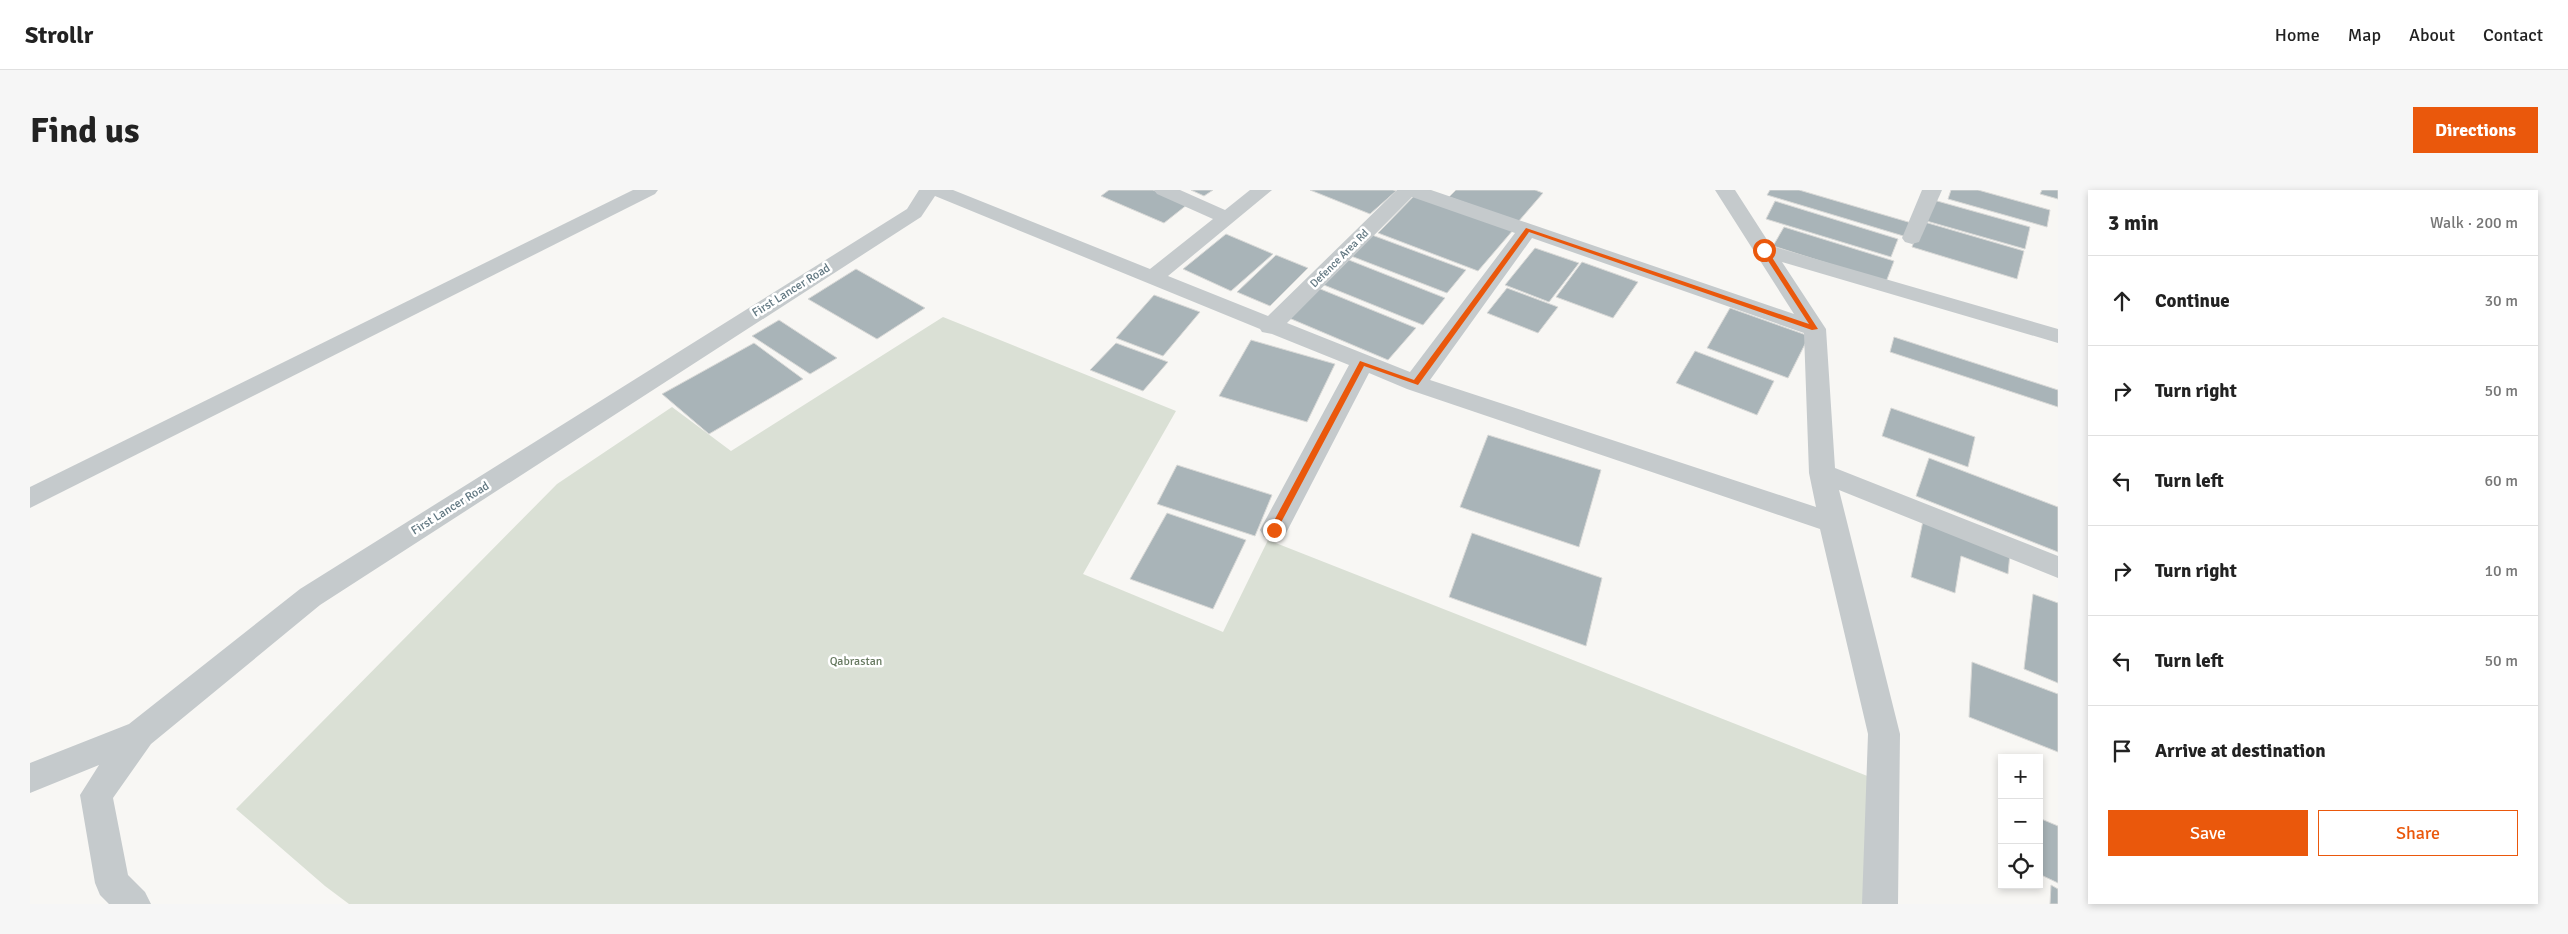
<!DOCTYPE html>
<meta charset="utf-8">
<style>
:root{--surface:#fff;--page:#f6f6f6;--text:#222;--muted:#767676;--line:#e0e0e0;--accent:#ea580c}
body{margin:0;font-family:Signika,sans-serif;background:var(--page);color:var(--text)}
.controls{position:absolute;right:15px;bottom:15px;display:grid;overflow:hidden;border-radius:0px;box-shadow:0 2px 8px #0003}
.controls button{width:45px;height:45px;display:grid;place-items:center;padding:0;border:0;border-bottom:1px solid var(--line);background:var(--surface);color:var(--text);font:25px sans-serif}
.stop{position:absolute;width:15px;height:15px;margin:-11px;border:4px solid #ea580c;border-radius:50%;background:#fff}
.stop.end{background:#ea580c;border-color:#fff;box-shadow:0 1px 5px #0008}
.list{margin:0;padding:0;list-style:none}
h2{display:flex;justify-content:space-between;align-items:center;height:65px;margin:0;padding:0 20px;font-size:21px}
h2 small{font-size:16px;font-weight:400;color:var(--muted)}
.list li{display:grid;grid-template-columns:32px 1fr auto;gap:15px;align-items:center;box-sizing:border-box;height:90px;padding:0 20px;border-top:1px solid var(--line)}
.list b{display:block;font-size:19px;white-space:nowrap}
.list em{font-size:16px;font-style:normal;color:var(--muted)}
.actions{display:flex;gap:10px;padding:15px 20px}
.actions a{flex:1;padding:11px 0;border:1px solid var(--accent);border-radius:0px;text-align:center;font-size:18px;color:var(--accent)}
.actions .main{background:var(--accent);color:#fff}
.icon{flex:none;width:28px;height:28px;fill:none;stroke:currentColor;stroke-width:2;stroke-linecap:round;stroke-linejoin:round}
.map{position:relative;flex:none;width:2028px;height:714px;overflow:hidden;border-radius:0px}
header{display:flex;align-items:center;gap:30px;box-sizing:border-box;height:70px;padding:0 25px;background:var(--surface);border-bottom:1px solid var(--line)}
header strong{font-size:24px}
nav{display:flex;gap:28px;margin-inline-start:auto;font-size:18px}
.intro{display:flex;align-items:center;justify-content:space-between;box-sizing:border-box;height:120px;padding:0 30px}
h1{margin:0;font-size:35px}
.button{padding:12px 22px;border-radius:0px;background:var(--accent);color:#fff;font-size:18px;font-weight:700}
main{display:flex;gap:30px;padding:0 30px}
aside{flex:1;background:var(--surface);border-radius:0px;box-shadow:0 2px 8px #0003}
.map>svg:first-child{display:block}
.green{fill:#dae0d5}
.building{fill:#a9b4b8;stroke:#d9d9d7}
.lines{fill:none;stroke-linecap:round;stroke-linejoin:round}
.minor{fill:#c5cacc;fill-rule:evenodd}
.route{fill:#ea580c}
.labels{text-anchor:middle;stroke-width:5;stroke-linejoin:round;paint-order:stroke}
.far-street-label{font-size:11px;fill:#617781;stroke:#fff}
.street-label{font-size:12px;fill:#617781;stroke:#fff}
.park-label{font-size:12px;fill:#677960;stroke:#fff}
</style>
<header>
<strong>Strollr</strong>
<nav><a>Home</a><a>Map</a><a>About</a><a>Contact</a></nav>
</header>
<div class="intro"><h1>Find us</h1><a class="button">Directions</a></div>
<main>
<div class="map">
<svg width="2028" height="714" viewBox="0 0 2028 714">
<rect width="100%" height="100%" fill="#f8f7f4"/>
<!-- green -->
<path class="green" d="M913,127L1146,221L1053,384L1193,442L1238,350L1845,589L1839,714H319L295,696L206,619L527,294L642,217L701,261Z"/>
<!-- building -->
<g class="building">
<path d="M1079,0H1123L1158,14L1134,33L1071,6Z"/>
<path d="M1161,0H1183L1174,6Z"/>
<path d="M1280,0H1363L1366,1L1340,24Z"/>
<path d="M1426,0H1505L1513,3L1488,32L1419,7Z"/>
<path d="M1740,0H1769L1885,34L1880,48L1737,5Z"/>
<path d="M1921,0H1948L2020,20L2017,37L1918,9Z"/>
<path d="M2012,0H2028V9L2010,4Z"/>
<path d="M1386,4L1484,39L1448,81L1348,43Z"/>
<path d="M1900,9L2000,37L1995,59L1893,30Z"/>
<path d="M1745,11L1868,49L1861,67L1736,29Z"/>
<path d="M1891,31L1994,61L1987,89L1882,57Z"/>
<path d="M1754,37L1864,71L1856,92L1743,56Z"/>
<path d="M1196,44L1243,64L1201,101L1153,79Z"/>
<path d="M1342,45L1436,80L1417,103L1321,66Z"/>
<path d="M1505,58L1549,73L1519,112L1475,95Z"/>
<path d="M1246,65L1278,78L1240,116L1207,102Z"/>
<path d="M1319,70L1415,108L1393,135L1294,95Z"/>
<path d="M1552,72L1608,92L1583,128L1526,107Z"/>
<path d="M826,79L895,118L847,149L778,109Z"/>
<path d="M1288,98L1386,138L1358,170L1259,128Z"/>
<path d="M1477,98L1528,117L1508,143L1457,123Z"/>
<path d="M1124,105L1170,122L1133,166L1086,148Z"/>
<path d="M1700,118L1779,146L1758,188L1677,158Z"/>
<path d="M749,130L807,168L780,184L722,146Z"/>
<path d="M1864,147L2028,200V217L1860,162Z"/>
<path d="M1221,150L1305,174L1277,232L1189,206Z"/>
<path d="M724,153L773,189L679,244L632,204Z"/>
<path d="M1086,153L1138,172L1113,201L1060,180Z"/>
<path d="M1665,161L1744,191L1727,225L1646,193Z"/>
<path d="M1861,218L1945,247L1938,277L1852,246Z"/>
<path d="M1458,245L1571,280L1549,357L1430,317Z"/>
<path d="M1899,268L2028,317V362L1886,306Z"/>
<path d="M1147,275L1242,305L1225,346L1127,314Z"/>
<path d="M1137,323L1216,350L1183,419L1100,389Z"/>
<path d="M1893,331L1980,363L1978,384L1931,366L1925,403L1881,387Z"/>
<path d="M1442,343L1572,388L1556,456L1419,407Z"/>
<path d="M2003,404L2028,413V493L1994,479Z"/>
<path d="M1942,472L2028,504V562L1939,527Z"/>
<path d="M2009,628L2028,636V693L2009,684Z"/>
<path d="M2021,695L2028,699V714H2020Z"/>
</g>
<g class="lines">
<!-- minor -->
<g class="minor">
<path d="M603,0H628L625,4L0,318V297Z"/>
<path d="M889,0H923L1120,79L1183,29L1127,4L1124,0H1150L1195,20L1220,0H1242L1138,86L1238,126L1367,0H1401L1764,124L1685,0H1705L1741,56L2028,139V153L1752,72L1796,139L1805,278L2028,366V388L1809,300L1870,544L1868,714H1832L1838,544L1790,339L1377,199L1339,183L1254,347L1244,350L1234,347L1230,340L1319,175L1242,144L1232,142L1230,139L905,6L891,27L290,415L121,554L83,608L98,685L115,702L121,714H79L70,705L65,693L50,605L69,575L0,603V573L99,534L270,399L877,19ZM1382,7L1485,43L1380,182L1257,133ZM1502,48L1774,143L1779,283L1786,317L1400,190Z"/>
<path d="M1892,0H1912L1889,52L1882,54L1875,52L1872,48Z"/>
</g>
</g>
<!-- route -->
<path class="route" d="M1496,38L1779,134L1731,60L1736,58L1788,139L1782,140L1499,42L1388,195L1334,176L1246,342H1241L1239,340L1330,171L1384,190Z"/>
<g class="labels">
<!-- far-street labels -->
<g class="far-street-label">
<text transform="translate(1309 68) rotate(-45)" y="4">Defence Area Rd</text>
</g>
<!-- street labels -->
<g class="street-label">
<text transform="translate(761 100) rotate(-32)" y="4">First Lancer Road</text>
<text transform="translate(420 318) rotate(-32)" y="4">First Lancer Road</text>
</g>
<!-- park labels -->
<g class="park-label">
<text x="826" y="475">Qabrastan</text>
</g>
</g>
</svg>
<div class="controls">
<button>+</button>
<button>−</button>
<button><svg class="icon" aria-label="locate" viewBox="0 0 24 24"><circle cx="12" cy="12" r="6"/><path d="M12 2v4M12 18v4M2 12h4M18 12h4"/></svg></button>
</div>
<div class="stop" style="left:1734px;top:60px"></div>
<div class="stop end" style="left:1244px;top:340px"></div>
</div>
<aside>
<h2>3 min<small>Walk · 200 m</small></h2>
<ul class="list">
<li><svg class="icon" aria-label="ahead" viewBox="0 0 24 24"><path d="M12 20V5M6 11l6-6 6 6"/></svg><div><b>Continue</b></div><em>30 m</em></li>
<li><svg class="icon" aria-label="right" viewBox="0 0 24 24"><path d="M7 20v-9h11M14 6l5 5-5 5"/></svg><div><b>Turn right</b></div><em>50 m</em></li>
<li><svg class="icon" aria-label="left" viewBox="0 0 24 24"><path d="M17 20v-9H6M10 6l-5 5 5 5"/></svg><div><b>Turn left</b></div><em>60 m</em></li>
<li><svg class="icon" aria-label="right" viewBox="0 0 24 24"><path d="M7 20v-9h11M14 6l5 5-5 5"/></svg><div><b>Turn right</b></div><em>10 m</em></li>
<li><svg class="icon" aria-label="left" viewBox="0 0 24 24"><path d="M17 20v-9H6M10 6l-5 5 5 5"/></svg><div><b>Turn left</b></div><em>50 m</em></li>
<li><svg class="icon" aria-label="arrive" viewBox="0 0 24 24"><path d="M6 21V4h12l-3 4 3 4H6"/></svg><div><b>Arrive at destination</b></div></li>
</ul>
<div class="actions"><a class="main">Save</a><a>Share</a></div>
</aside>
</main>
